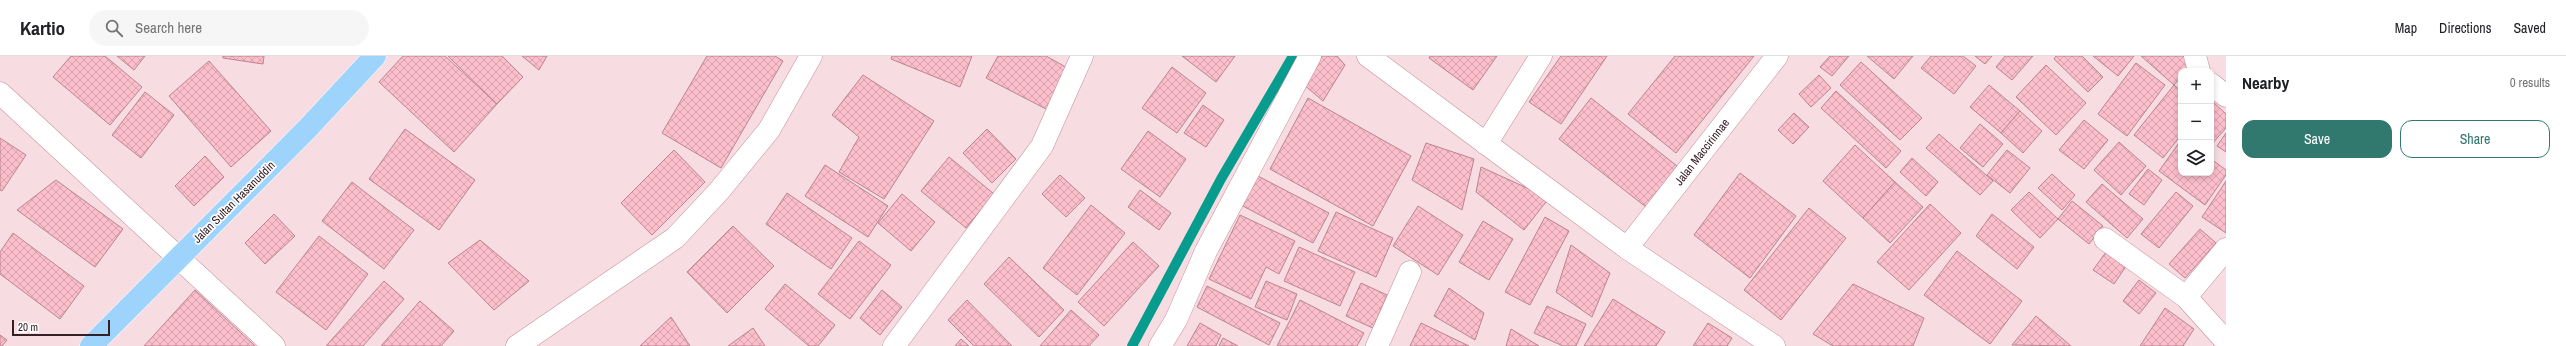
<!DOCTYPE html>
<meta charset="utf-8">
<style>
:root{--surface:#fff;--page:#f6f6f6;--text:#202124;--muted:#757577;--line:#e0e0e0;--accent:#31786f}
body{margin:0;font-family:"Archivo Narrow",sans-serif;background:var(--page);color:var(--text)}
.controls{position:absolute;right:12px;top:12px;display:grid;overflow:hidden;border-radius:8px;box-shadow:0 2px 6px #0003}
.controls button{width:36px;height:36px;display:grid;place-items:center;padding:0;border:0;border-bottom:1px solid var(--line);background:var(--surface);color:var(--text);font:20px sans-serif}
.scale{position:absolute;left:12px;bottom:10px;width:98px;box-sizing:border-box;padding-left:4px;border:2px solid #372025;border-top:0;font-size:11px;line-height:14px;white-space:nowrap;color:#372025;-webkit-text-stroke:3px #fff;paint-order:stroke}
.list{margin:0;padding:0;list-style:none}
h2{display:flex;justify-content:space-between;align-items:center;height:52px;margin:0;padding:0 16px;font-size:17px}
h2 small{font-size:13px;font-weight:400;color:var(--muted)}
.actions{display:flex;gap:8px;padding:12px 16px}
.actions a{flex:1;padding:9px 0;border:1px solid var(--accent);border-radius:12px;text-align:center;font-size:14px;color:var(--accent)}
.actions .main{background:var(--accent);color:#fff}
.icon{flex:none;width:22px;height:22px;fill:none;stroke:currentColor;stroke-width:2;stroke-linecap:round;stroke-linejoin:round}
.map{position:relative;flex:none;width:2226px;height:290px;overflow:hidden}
header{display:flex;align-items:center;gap:24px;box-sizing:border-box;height:56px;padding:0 20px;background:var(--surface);border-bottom:1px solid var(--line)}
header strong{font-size:19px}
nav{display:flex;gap:22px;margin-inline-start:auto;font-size:14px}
.search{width:280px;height:36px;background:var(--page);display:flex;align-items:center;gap:10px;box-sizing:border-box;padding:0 14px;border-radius:22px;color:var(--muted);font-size:15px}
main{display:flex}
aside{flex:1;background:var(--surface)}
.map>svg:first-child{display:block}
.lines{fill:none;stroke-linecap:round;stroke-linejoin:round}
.stream{stroke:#089c8f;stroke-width:10}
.building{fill:url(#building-cross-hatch);stroke:#bc8390}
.minor-casing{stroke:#c78d9a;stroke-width:23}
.major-casing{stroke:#fff;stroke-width:23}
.minor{stroke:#fff;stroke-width:22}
.major{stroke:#9ed3fc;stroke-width:22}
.labels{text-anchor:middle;stroke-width:3.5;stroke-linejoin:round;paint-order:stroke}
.street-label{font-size:12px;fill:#372025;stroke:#fff}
</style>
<header>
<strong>Kartio</strong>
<div class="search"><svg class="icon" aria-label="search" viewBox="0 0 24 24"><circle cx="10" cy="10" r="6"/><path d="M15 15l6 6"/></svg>Search here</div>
<nav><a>Map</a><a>Directions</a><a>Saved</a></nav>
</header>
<main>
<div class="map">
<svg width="2226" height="290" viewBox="0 0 2226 290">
<defs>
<pattern id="building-cross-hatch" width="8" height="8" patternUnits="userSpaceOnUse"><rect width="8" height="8" fill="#fbbecb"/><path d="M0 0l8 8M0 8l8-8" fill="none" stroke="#d8a3ae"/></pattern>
</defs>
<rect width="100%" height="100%" fill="#f7dde2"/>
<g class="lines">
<!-- stream -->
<path class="stream" d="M1132,290L1221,123L1293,0"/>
</g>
<!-- building -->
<g class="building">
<path d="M71,0H105L142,31L110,69L53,21Z"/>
<path d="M117,0H145L134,14Z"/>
<path d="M223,0H264L263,8L223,2Z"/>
<path d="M403,0H445L497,48L454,96L379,26Z"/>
<path d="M448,0H502L523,21L497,48Z"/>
<path d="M522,0H547L539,14Z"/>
<path d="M707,0H775L783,5L721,112L662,77Z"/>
<path d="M892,0H972L960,31L891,3Z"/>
<path d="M998,0H1046L1071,14L1050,55L986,22Z"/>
<path d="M1182,0H1235L1216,26Z"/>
<path d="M1321,0H1337L1345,9L1323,45L1303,28Z"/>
<path d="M1430,0H1497L1473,34L1429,2Z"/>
<path d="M1561,0H1607L1561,68L1529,46Z"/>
<path d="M1675,0H1754L1676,97L1628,58Z"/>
<path d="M1830,0H1849L1832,20L1820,11Z"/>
<path d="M1867,0H1913L1894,23Z"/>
<path d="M1931,0H1963L1976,10L1954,38L1921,12Z"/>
<path d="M1975,0H1992L1985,8Z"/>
<path d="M2005,0H2033L2012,24L1996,11Z"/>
<path d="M2056,0H2082L2103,21L2088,36L2054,3Z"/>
<path d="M2093,0H2134L2118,20Z"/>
<path d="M2141,0H2187L2194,6L2186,15H2181V21L2174,29Z"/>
<path d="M209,5L271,75L231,111L169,40Z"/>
<path d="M1861,6L1922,62L1900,84L1840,29Z"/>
<path d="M2136,7L2165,29L2127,80L2098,58Z"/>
<path d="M2046,9L2086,47L2056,79L2016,41Z"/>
<path d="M1172,11L1206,37L1177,77L1142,52Z"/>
<path d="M863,19L934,65L884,143L839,116L859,81L832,59Z"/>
<path d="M1819,19L1831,32L1811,51L1799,38Z"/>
<path d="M1989,29L2020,55L2001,77L1970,51Z"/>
<path d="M2174,29L2181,35V79L2163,102L2134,79Z"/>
<path d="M1836,35L1901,95L1886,112L1821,52Z"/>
<path d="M145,36L174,59L141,102L112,79Z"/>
<path d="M1308,42L1411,100L1373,170L1270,113Z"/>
<path d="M1591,42L1677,110L1646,151L1559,83Z"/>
<path d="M2212,45L2226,58V72L2211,89Z"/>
<path d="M1203,49L1224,64L1206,91L1184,77Z"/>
<path d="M2020,55L2042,75L2023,97L2001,77Z"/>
<path d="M1794,57L1809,71L1793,88L1778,74Z"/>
<path d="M2084,64L2108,84L2084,113L2059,94Z"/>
<path d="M1980,68L2003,88L1983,111L1960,92Z"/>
<path d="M405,73L475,124L439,174L369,123Z"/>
<path d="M987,73L1016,103L992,127L963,97Z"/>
<path d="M1148,75L1186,103L1160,141L1121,113Z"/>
<path d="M2226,77V96L2217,90Z"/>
<path d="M1939,78L1993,125L1980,139L1926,92Z"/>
<path d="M0,82L26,99L2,135L0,134Z"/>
<path d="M2181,84V117H2211V103L2226,114V119L2205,149L2159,115Z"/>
<path d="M2119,86L2146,110L2121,139L2094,114Z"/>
<path d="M1426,87L1474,103L1462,154L1412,124Z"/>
<path d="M1855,89L1895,126L1863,162L1823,125Z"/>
<path d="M674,94L705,126L652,179L621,147Z"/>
<path d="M2007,94L2030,112L2010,137L1987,119Z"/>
<path d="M205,100L224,121L194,150L175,130Z"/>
<path d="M949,101L994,138L966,172L921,135Z"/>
<path d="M1912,102L1938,126L1926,140L1900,116Z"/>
<path d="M825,109L888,150L868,181L805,140Z"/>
<path d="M1481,111L1549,142L1524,174L1476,136Z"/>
<path d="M2148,113L2162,124L2144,149L2129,138Z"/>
<path d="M1740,117L1796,160L1750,222L1694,179Z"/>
<path d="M1254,118L1329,157L1313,187L1239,148Z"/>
<path d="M2052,118L2075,139L2062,154L2038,132Z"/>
<path d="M1060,119L1085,142L1066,161L1042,138Z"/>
<path d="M56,124L123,173L95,211L17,154Z"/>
<path d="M2226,125V177L2202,161Z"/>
<path d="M352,126L414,174L384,213L322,165Z"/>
<path d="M1895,126L1923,151L1890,187L1863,162Z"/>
<path d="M2102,128L2143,163L2127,182L2086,146Z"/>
<path d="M1140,134L1171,157L1159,174L1128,151Z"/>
<path d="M2029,136L2058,163L2040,182L2011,154Z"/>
<path d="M2176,136L2193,150L2159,192L2141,178Z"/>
<path d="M787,137L852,182L831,213L766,168Z"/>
<path d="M902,138L935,166L911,195L878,167Z"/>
<path d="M2072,145L2103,170L2089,188L2058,163Z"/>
<path d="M1930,148L1961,177L1909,234L1877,206Z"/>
<path d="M1091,149L1125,177L1077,239L1043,212Z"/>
<path d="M1418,150L1463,179L1438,219L1393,190Z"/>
<path d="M1809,152L1846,182L1781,264L1744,234Z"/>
<path d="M1336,156L1393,182L1376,221L1318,195Z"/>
<path d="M274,158L295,180L265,208L245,187Z"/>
<path d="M1992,158L2034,191L2017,213L1976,180Z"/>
<path d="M1240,159L1295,185L1279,218L1266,211L1251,243L1209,223Z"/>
<path d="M1545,161L1569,175L1530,249L1505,236Z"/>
<path d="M1483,165L1513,183L1489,224L1459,206Z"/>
<path d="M733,170L774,210L727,257L687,216Z"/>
<path d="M2200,173L2216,187L2185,222L2169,208Z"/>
<path d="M13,177L84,230L60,263L0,218V196Z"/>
<path d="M319,180L368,218L326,274L276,236Z"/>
<path d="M480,184L529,225L494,254L448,207Z"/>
<path d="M859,185L891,209L850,263L818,238Z"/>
<path d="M1133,186L1159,210L1104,270L1078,246Z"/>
<path d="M1571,189L1610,217L1592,261L1556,236Z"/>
<path d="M1299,191L1355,216L1340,250L1284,225Z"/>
<path d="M2109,192L2129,206L2114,228L2093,214Z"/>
<path d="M1957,195L2022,245L1990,288L1924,239Z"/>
<path d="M1009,201L1064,254L1039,281L984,228Z"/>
<path d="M2139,224L2156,237L2139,258L2123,245Z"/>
<path d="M384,225L404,243L363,290H326Z"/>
<path d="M1266,225L1297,238L1287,264L1255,251Z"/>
<path d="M1361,227L1387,239L1373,272L1346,260Z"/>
<path d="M785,228L835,269L818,290H809L765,253Z"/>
<path d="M1853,228L1924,262L1913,290H1833L1813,278Z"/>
<path d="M1207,230L1280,267L1269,289L1197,251Z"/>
<path d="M1449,232L1484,257L1475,284L1434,260Z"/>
<path d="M195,234L255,290H144Z"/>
<path d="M882,234L902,251L880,279L860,262Z"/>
<path d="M1613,243L1665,276L1656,290H1584Z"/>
<path d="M967,244L1012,290H974L948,264Z"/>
<path d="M1300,244L1364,277L1357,290H1277Z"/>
<path d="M420,245L454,275L441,290H381Z"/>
<path d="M1547,250L1586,268L1576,290H1563L1534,277Z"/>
<path d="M2165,252L2194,273L2183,290H2140Z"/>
<path d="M1071,254L1099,279L1089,290H1040Z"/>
<path d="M2036,260L2071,290L2012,289Z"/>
<path d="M671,261L690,290H640Z"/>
<path d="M1200,267L1221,279L1216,290H1187Z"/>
<path d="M1421,267L1469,290H1410Z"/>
<path d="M1708,267L1732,282L1727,290H1693Z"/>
<path d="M753,272L765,290H728Z"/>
<path d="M1511,273L1539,290H1506Z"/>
<path d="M0,279L7,284L2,290H0Z"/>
<path d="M1223,282L1238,290H1219Z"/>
<path d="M961,283L969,290H955Z"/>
</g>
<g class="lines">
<defs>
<g id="minor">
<path d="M1368,0L1627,192L1774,290"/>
<path d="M2195,0L2199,15"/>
<path d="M2211,28L2226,40"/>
<path d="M0,37L274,290"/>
<path d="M1486,88L1541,0"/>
<path d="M2105,183L2186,241L2226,193"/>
<path d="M1627,192L1777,0"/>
<path d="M2186,241L2222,281"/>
<path d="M517,290L675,182L719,135L769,74L811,0"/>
<path d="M894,290L1042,90L1082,0"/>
<path d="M1160,290L1176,264L1206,195L1310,0"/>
<path d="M1377,290L1410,216"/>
</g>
<path id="major" d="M91,290L307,73L375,0"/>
</defs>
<!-- minor casing -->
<use href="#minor" class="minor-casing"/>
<!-- major casing -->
<use href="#major" class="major-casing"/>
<!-- minor -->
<use href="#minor" class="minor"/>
<!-- major -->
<use href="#major" class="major"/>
</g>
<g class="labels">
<!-- street labels -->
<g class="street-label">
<text transform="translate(1702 96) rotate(-52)" y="4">Jalan Maccirinnae</text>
<text transform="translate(234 146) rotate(-45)" y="4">Jalan Sultan Hasanuddin</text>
</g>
</g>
</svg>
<div class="controls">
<button>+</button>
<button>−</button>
<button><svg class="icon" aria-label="layers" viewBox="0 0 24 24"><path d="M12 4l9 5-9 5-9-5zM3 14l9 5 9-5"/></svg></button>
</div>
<div class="scale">20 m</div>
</div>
<aside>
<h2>Nearby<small>0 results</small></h2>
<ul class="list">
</ul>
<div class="actions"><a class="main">Save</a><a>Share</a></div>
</aside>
</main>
